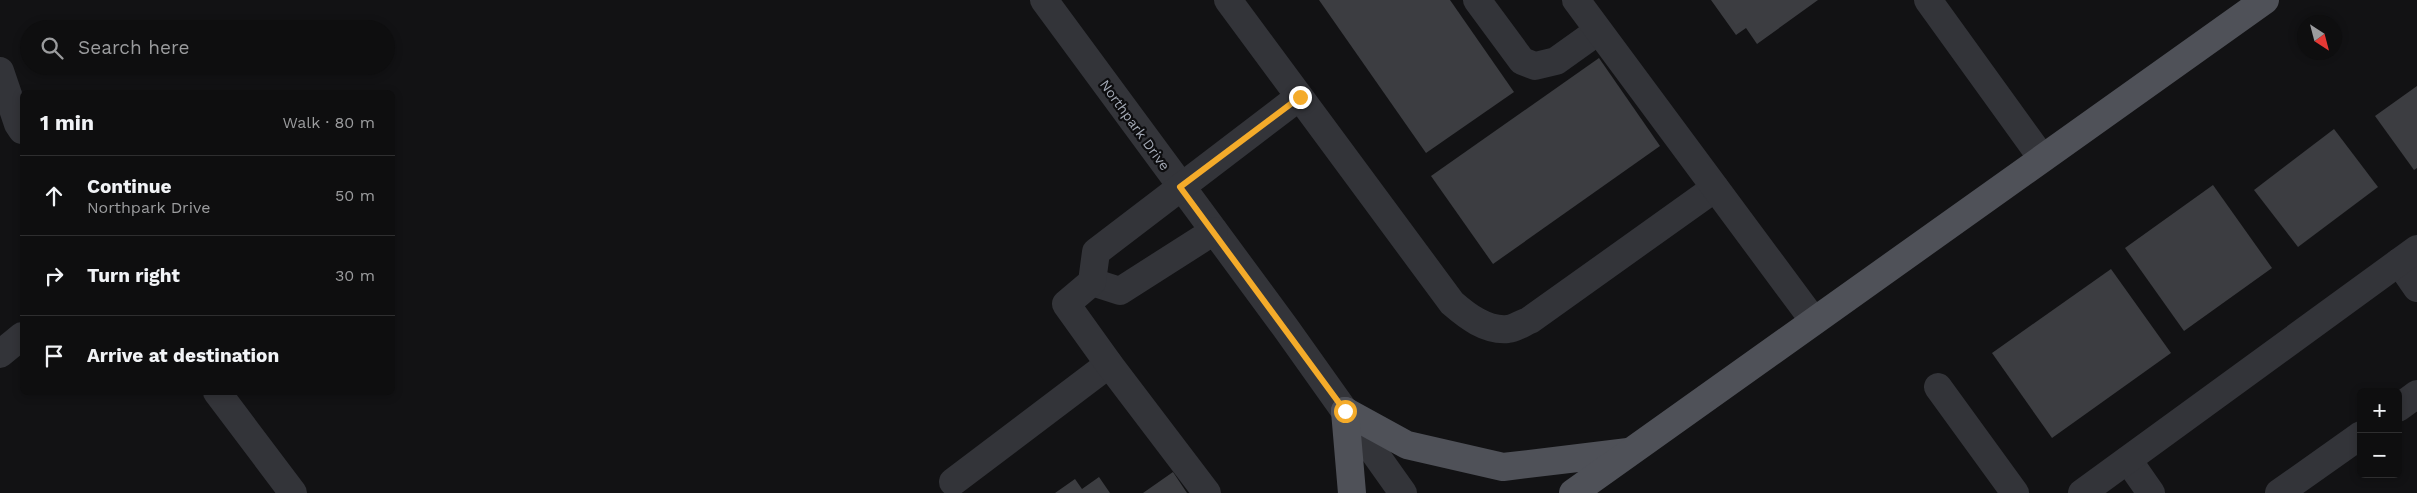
<!DOCTYPE html>
<meta charset="utf-8">
<style>
:root{--surface:#0e0e0f;--page:#1c1c1d;--text:#f1f3f6;--muted:#9b9c9e;--line:#2e2e2f}
body{margin:0;font-family:"Work Sans",sans-serif;background:var(--page);color:var(--text)}
.controls{position:absolute;right:15px;bottom:15px;display:grid;overflow:hidden;border-radius:8px;box-shadow:0 2px 8px #0003}
.controls button{width:45px;height:45px;display:grid;place-items:center;padding:0;border:0;border-bottom:1px solid var(--line);background:var(--surface);color:var(--text);font:25px sans-serif}
.compass{position:absolute;left:2297px;top:15px;width:45px;height:45px;border-radius:50%;background:var(--surface);box-shadow:0 2px 8px #0003;rotate:144deg}
.stop{position:absolute;width:15px;height:15px;margin:-11px;border:4px solid #f4ab2a;border-radius:50%;background:#fff}
.stop.end{background:#f4ab2a;border-color:#fff;box-shadow:0 1px 5px #0008}
.list{margin:0;padding:0;list-style:none}
h2{display:flex;justify-content:space-between;align-items:center;height:65px;margin:0;padding:0 20px;font-size:21px}
h2 small{font-size:16px;font-weight:400;color:var(--muted)}
.list li{display:grid;grid-template-columns:32px 1fr auto;gap:15px;align-items:center;box-sizing:border-box;height:80px;padding:0 20px;border-top:1px solid var(--line)}
.list b{display:block;font-size:19px;white-space:nowrap}
.list p{margin:0;font-size:16px;white-space:nowrap;color:var(--muted)}
.list em{font-size:16px;font-style:normal;color:var(--muted)}
.icon{flex:none;width:28px;height:28px;fill:none;stroke:currentColor;stroke-width:2;stroke-linecap:round;stroke-linejoin:round}
.map{position:relative;flex:none;width:2417px;height:493px;overflow:hidden}
.search{position:absolute;background:var(--surface);box-shadow:0 2px 8px #0003;left:20px;top:20px;width:375px;height:55px;display:flex;align-items:center;gap:12px;box-sizing:border-box;padding:0 18px;border-radius:28px;color:var(--muted);font-size:19px}
.panel{position:absolute;background:var(--surface);box-shadow:0 2px 8px #0003;left:20px;top:90px;width:375px;height:305px;border-radius:8px}
.map>svg:first-child{display:block}
.building{fill:#3c3d41}
.lines{fill:none;stroke-linecap:round;stroke-linejoin:round}
.minor{stroke:#333439;stroke-width:28}
.major{stroke:#4f5158;stroke-width:28}
.route{stroke:#f4ab2a;stroke-width:6}
.labels{text-anchor:middle;stroke-width:4.5;stroke-linejoin:round;paint-order:stroke}
.street-label{font-size:14px;fill:#a3a9b5;stroke:#0d0d0f}
</style>
<div class="map">
<svg width="2417" height="493" viewBox="0 0 2417 493">
<rect width="100%" height="100%" fill="#121214"/>
<!-- building -->
<g class="building">
<path d="M1319,0H1450L1514,92L1426,153Z"/>
<path d="M1711,0H1818L1757,44L1746,28L1736,35Z"/>
<path d="M1599,58L1660,146L1493,264L1431,176Z"/>
<path d="M2417,86V168L2414,170L2375,116Z"/>
<path d="M2334,129L2378,187L2298,247L2254,190Z"/>
<path d="M2213,185L2272,268L2184,331L2125,248Z"/>
<path d="M2111,269L2171,353L2052,438L1992,353Z"/>
<path d="M1173,472L1187,493H1143Z"/>
<path d="M1099,477L1110,493H1055L1075,479L1082,489Z"/>
</g>
<g class="lines">
<!-- minor -->
<g class="minor">
<path d="M1044,0L1285,327L1403,493"/>
<path d="M1228,0L1452,303C1467,316 1486,331 1508,329C1515,328 1523,323 1530,320L1715,188"/>
<path d="M1477,0L1522,61L1535,66L1556,61L1598,31"/>
<path d="M1576,0L1814,321"/>
<path d="M1928,0L2042,158"/>
<path d="M0,71L18,124L22,130"/>
<path d="M2399,262L2417,288"/>
<path d="M1092,282L1120,291L1214,231"/>
<path d="M0,354L22,336"/>
<path d="M1938,387L2015,493"/>
<path d="M217,392L293,493"/>
<path d="M2398,408L2417,394"/>
<path d="M2128,460L2151,493"/>
<path d="M953,482L1109,364"/>
<path d="M1207,493L1109,364L1066,304L1092,282L1096,252L1299,97"/>
<path d="M2082,493L2417,249"/>
<path d="M2279,493L2361,435"/>
</g>
<!-- major -->
<g class="major">
<path d="M1345,411L1407,445L1503,467L1628,452"/>
<path d="M1345,411L1352,493"/>
<path d="M1573,493L2265,0"/>
</g>
</g>
<g class="lines">
<!-- route -->
<path class="route" d="M1300,97L1180,187L1345,411"/>
</g>
<g class="labels">
<!-- street labels -->
<g class="street-label">
<text transform="translate(1135 125) rotate(54)" y="5">Northpark Drive</text>
</g>
</g>
</svg>
<div class="controls">
<button>+</button>
<button>−</button>
</div>
<svg class="compass" viewBox="-18 -18 36 36"><path d="M0-13l5 13h-10z" fill="#e53935"/><path d="M0 13l5-13h-10z" fill="#9b9c9e"/></svg>
<div class="stop" style="left:1345px;top:411px"></div>
<div class="stop end" style="left:1300px;top:97px"></div>
<div class="search"><svg class="icon" aria-label="search" viewBox="0 0 24 24"><circle cx="10" cy="10" r="6"/><path d="M15 15l6 6"/></svg>Search here</div>
<section class="panel">
<h2>1 min<small>Walk · 80 m</small></h2>
<ul class="list">
<li><svg class="icon" aria-label="ahead" viewBox="0 0 24 24"><path d="M12 20V5M6 11l6-6 6 6"/></svg><div><b>Continue</b><p>Northpark Drive</p></div><em>50 m</em></li>
<li><svg class="icon" aria-label="right" viewBox="0 0 24 24"><path d="M7 20v-9h11M14 6l5 5-5 5"/></svg><div><b>Turn right</b></div><em>30 m</em></li>
<li><svg class="icon" aria-label="arrive" viewBox="0 0 24 24"><path d="M6 21V4h12l-3 4 3 4H6"/></svg><div><b>Arrive at destination</b></div></li>
</ul>
</section>
</div>
